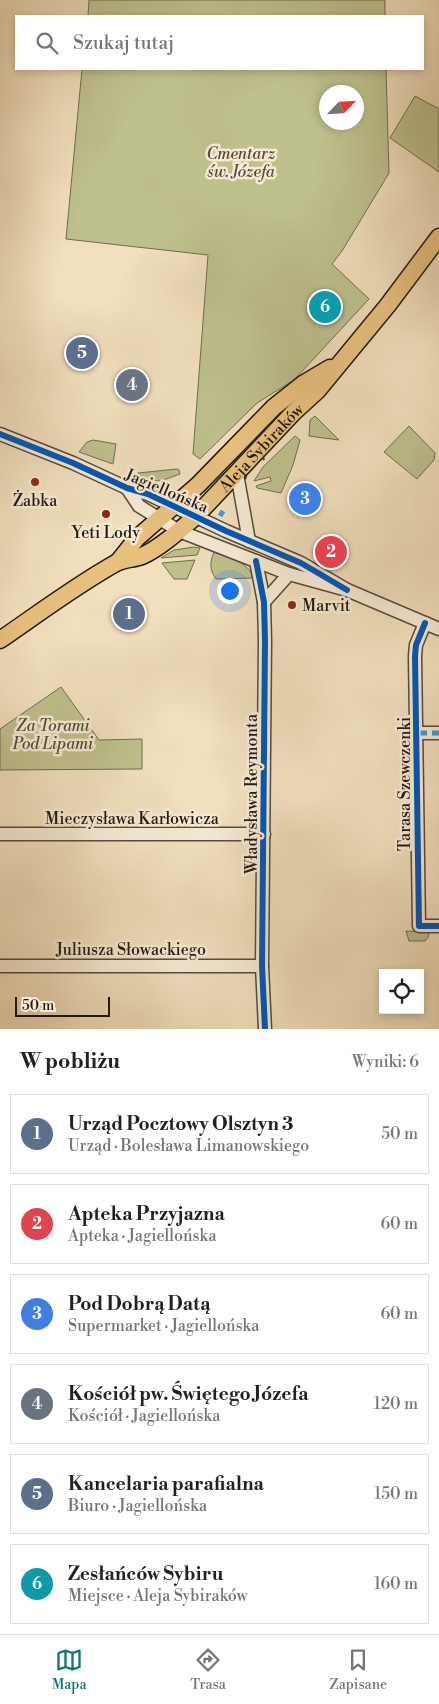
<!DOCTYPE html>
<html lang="pl">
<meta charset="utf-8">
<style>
:root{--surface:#fff;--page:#f6f6f6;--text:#202124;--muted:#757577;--line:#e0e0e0;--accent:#0f766e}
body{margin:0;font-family:"Libre Bodoni",serif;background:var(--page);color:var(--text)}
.controls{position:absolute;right:15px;bottom:15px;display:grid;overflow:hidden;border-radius:0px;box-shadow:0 2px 8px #0003}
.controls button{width:45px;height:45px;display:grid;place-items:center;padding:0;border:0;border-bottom:1px solid var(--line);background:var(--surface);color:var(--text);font:25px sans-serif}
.compass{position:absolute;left:319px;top:85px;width:45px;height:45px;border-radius:50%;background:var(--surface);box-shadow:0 2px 8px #0003;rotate:65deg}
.scale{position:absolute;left:15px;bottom:12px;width:95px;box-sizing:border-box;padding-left:5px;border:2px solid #241911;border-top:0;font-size:14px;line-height:18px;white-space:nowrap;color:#241911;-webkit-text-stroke:4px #f6ead4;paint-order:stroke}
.you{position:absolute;left:229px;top:590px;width:18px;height:18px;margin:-12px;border:4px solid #fff;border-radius:50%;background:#1a73e8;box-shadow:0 0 0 8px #1a73e833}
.badge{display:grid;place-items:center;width:32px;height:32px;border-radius:50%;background:var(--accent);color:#fff;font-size:16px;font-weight:700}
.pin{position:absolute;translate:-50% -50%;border:2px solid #fff;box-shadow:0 1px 5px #0006}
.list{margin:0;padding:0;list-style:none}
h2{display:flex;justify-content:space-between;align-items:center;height:65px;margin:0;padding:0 20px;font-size:21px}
h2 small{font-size:16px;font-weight:400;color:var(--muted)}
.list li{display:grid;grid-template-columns:32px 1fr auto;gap:15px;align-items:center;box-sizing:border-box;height:80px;margin:0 10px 10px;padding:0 10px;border:1px solid var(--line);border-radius:0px}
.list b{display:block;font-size:19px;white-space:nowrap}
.list p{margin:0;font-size:16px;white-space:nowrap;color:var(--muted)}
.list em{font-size:16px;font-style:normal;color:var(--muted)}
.icon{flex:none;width:28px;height:28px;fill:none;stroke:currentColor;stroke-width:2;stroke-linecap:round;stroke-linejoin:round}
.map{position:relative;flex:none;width:439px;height:1029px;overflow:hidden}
.search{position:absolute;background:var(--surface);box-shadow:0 2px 8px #0003;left:15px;right:15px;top:15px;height:55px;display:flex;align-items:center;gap:12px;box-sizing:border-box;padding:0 18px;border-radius:0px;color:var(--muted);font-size:19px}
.sheet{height:605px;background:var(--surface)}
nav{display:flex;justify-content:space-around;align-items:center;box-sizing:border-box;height:70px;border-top:1px solid var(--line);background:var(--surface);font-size:14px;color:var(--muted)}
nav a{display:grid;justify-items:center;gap:2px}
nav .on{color:var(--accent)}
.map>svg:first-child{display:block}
.green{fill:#bec08e;stroke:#716c50;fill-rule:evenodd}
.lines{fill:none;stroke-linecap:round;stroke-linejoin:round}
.minor-casing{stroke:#574a3c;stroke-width:15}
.major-casing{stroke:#241911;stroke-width:19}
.minor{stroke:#f6ead4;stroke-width:12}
.major{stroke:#e8c07e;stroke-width:16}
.quiet{stroke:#3c9bde;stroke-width:5;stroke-dasharray:10 5;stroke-linecap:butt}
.cycleway-casing{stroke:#f6ead4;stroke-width:9}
.cycleway{stroke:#0057b8;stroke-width:6}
.poi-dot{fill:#8f2418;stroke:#f6ead4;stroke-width:2}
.labels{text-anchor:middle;stroke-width:5;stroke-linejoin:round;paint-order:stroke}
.park-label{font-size:16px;font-style:italic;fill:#524b36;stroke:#f6ead4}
.street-label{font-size:16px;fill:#241911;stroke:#f6ead4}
.poi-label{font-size:16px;fill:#241911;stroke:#f6ead4}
</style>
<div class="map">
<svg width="439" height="1029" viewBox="0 0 439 1029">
<rect width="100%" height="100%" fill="#f1dfbd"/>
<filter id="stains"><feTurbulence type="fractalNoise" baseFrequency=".004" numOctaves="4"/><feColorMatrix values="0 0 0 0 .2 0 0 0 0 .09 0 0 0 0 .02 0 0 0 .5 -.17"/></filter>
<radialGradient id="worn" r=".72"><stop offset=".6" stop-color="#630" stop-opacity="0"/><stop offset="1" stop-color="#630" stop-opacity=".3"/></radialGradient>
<!-- green -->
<g class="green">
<path d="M89,0H385V16H88Z"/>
<path d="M82,69H386L389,173L342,251L332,264L369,299L294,380L257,403L200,459L193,454L208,255L66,239ZM326,92H356V122H326Z"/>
<path d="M415,96L439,109V172L390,138Z"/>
<path d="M315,416L339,440L309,436L310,420Z"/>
<path d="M409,426L435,453L434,460L417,479L384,452Z"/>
<path d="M295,436L300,440L293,465L281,493L257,488L256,486L271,481L270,477L254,481L263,467Z"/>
<path d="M93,440L116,444L113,464L79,452L87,442Z"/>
<path d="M177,469L179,470L180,474C160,481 159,484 140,476L138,473Z"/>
<path d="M194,547L200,548L197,555L161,558L174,550Z"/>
<path d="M214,552C230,558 247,561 254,578L216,579C209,569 210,562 214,552Z"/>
<path d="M195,560L187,579H174L162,563Z"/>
<path d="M61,687L99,740L142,739V769L0,770V729Z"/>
<path d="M406,931L428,932L429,936L425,941H409Z"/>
</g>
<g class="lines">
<defs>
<g id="minor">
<path d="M0,434L73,463L127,488L148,494L226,531L301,563L347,590"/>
<path d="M237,474L249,541"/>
<path d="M127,488L139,506L179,531L289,574L347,590L439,629"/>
<path d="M256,561L264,602L265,641L262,966L265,1029"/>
<path d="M264,602L289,574"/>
<path d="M425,623L416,645L415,656L419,926H439"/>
<path d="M417,733H439"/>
<path d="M0,834H264"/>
<path d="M0,966H262"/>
</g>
<g id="major">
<path d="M118,562L137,538L198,485L274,407L303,384L330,368"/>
<path id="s1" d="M0,640C38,614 75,586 116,563C124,559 134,559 142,556C160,548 180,530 195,517L294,412L318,390L388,305L439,237"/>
</g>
</defs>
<!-- minor casing -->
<use href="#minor" class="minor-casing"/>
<!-- major casing -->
<use href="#major" class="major-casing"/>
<!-- minor -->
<use href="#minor" class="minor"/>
<!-- major -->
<use href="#major" class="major"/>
<!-- quiet -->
<g class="quiet">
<path d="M220,516L223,511"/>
<path d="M417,733H439"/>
</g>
<defs>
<g id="cycleway">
<path d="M0,434L73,463L127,488L148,494L226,531L301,563L347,590"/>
<path d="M256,561L264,602L265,641L262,966L265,1029"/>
<path d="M425,623L416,645L415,656L419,926H439"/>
</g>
</defs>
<!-- cycleway casing -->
<use href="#cycleway" class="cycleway-casing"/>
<!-- cycleway -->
<use href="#cycleway" class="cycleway"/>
</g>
<!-- markers -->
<g class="poi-dot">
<circle cx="35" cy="482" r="5"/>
<circle cx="106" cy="514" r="5"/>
<circle cx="292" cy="605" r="5"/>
</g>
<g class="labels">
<!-- park labels -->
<g class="park-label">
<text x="241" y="159">Cmentarz<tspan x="241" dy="18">św. Józefa</tspan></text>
<text x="53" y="731">Za Torami<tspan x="53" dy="18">Pod Lipami</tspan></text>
</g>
<!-- street labels -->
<g class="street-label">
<text dy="6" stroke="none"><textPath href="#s1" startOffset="328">Aleja Sybiraków</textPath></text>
<text transform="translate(167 490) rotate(23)" y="6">Jagiellońska</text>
<text transform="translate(404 784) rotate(-90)" y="6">Tarasa Szewczenki</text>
<text transform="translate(251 794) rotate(-90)" y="6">Władysława Reymonta</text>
<text x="132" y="824">Mieczysława Karłowicza</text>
<text x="131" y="955">Juliusza Słowackiego</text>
</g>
<!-- poi labels -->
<g class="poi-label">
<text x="35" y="506">Żabka</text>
<text x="106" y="538">Yeti Lody</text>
<text x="302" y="611" text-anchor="start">Marvit</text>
</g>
</g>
<rect width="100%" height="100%" filter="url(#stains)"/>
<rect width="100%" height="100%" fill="url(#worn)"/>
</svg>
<div class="controls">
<button><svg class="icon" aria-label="locate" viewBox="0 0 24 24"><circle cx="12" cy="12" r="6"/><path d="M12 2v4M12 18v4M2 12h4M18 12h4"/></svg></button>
</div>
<svg class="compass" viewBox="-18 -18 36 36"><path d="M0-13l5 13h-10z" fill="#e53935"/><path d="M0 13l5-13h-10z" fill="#757577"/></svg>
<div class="scale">50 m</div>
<div class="you"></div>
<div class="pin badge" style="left:129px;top:614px;background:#5c6f8a">1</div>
<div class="pin badge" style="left:331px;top:552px;background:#e0444e">2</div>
<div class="pin badge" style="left:305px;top:499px;background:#3f7fe0">3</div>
<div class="pin badge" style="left:132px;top:385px;background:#6b7280">4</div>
<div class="pin badge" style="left:82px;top:353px;background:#5c6f8a">5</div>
<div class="pin badge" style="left:325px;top:307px;background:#0f9aa8">6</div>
<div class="search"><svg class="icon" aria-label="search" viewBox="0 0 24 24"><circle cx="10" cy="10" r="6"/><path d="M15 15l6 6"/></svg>Szukaj tutaj</div>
</div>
<section class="sheet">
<h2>W pobliżu<small>Wyniki: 6</small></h2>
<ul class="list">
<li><span class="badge" style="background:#5c6f8a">1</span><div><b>Urząd Pocztowy Olsztyn 3</b><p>Urząd · Bolesława Limanowskiego</p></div><em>50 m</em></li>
<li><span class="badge" style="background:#e0444e">2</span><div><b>Apteka Przyjazna</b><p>Apteka · Jagiellońska</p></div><em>60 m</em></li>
<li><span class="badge" style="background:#3f7fe0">3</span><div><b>Pod Dobrą Datą</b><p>Supermarket · Jagiellońska</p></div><em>60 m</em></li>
<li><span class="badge" style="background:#6b7280">4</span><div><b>Kościół pw. Świętego Józefa</b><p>Kościół · Jagiellońska</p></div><em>120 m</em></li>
<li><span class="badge" style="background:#5c6f8a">5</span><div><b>Kancelaria parafialna</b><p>Biuro · Jagiellońska</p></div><em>150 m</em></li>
<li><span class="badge" style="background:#0f9aa8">6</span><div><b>Zesłańców Sybiru</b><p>Miejsce · Aleja Sybiraków</p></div><em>160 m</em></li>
</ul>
</section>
<nav>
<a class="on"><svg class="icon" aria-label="map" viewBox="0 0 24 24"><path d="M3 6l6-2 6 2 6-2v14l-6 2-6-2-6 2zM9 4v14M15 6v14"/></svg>Mapa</a>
<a><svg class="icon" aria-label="directions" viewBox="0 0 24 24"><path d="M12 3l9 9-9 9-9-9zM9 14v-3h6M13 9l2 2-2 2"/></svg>Trasa</a>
<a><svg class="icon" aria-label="saved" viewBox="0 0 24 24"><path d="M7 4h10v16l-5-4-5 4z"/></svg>Zapisane</a>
</nav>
